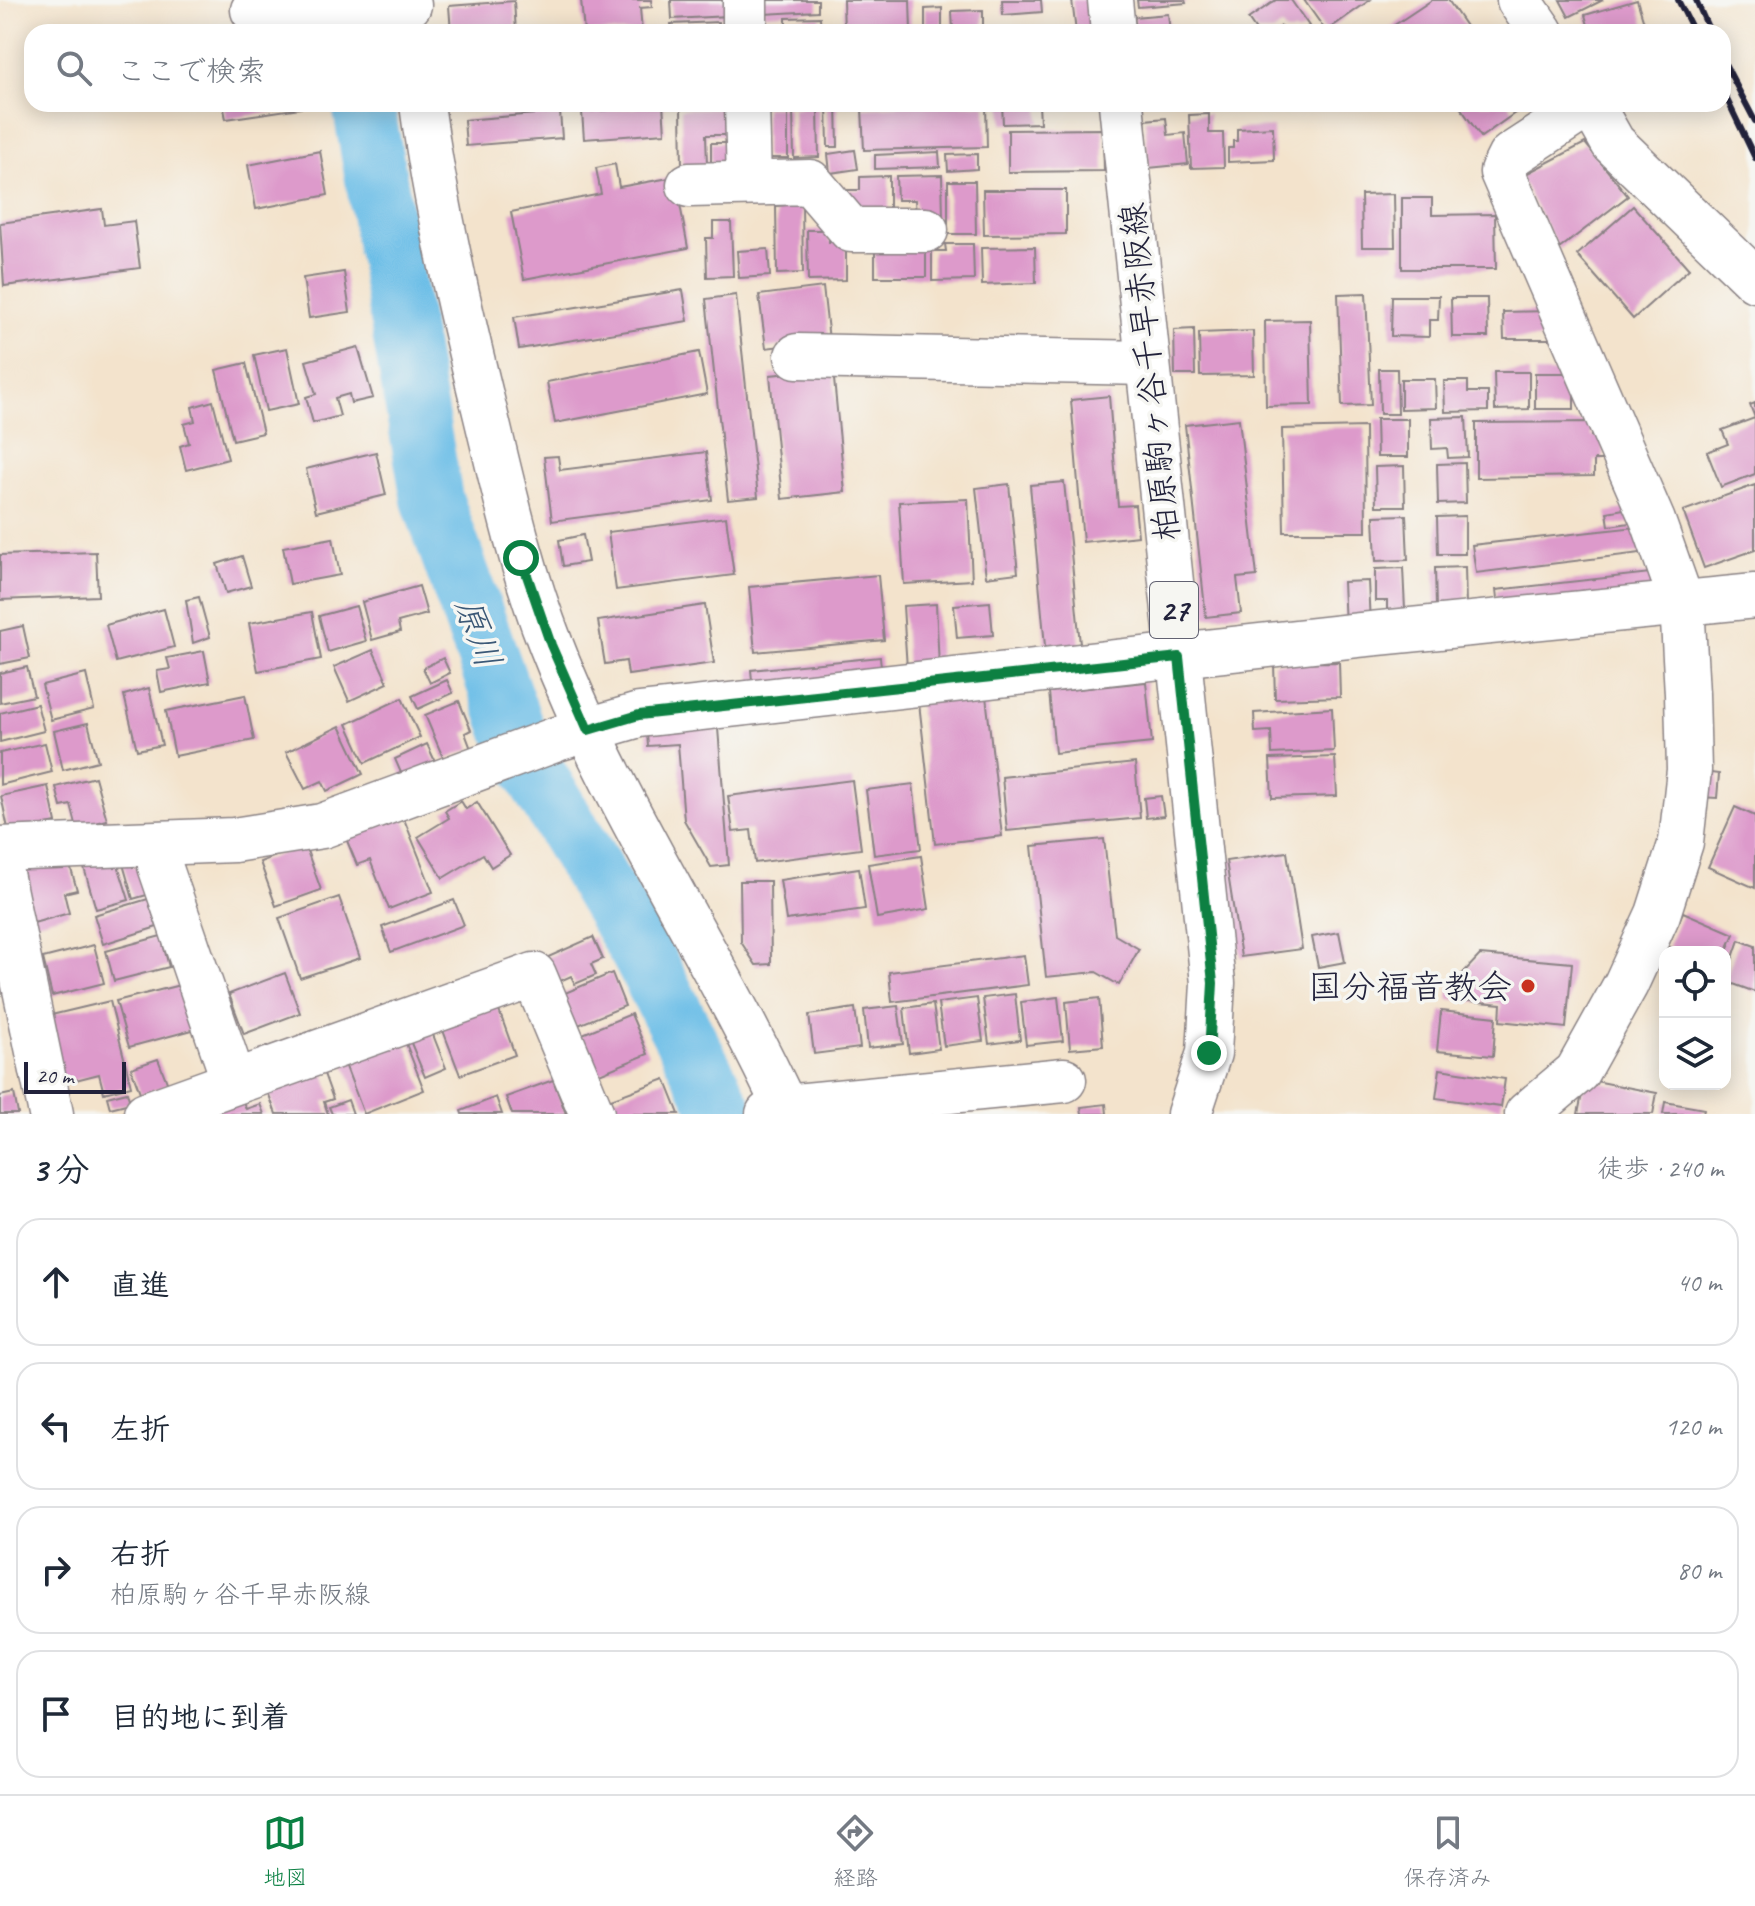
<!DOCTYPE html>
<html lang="ja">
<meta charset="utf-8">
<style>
:root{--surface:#fff;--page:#f2f2f3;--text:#1f2937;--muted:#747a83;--line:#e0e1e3;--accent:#0b8043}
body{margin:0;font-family:Caveat,"Klee One",sans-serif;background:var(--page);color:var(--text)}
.controls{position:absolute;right:24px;bottom:24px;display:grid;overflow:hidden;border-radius:16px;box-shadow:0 4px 20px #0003}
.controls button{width:72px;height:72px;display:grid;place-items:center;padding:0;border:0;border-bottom:2px solid var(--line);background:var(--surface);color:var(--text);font:40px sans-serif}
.scale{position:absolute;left:24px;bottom:20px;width:102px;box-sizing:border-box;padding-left:8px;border:4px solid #22223b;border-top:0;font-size:22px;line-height:28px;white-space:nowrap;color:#22223b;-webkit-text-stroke:6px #f6f6f2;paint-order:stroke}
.stop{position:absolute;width:24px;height:24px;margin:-18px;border:6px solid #0b8043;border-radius:50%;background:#fff}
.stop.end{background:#0b8043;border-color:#fff;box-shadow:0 2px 8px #0008}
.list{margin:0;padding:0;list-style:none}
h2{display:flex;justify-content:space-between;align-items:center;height:104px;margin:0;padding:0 32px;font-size:34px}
h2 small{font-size:26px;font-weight:400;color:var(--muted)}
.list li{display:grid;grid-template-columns:52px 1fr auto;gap:24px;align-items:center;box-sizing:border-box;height:128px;margin:0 16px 16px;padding:0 16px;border:2px solid var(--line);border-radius:24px}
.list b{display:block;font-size:30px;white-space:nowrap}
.list p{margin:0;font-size:26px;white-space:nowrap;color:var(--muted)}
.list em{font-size:26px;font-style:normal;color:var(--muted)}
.icon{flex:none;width:44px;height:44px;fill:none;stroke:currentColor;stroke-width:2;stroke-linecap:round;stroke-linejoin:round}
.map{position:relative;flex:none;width:1755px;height:1114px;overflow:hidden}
.search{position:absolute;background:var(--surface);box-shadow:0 4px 20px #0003;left:24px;right:24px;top:24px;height:88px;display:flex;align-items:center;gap:20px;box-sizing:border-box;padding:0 28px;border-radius:24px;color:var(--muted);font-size:30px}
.sheet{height:680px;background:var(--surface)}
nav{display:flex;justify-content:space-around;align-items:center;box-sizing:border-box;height:112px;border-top:2px solid var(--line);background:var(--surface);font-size:22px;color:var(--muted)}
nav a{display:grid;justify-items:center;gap:4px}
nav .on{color:var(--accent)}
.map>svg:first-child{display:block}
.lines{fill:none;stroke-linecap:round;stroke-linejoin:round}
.river{stroke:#6cbee7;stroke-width:62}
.building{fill:#dd9acb}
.minor-casing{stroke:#8a8284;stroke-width:47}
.major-casing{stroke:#8a8284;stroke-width:47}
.minor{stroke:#fff;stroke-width:44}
.major{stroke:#fff;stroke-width:44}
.rail{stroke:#22223b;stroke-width:6}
.route{stroke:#0b8043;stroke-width:10}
.poi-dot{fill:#c8321e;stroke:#f6f6f2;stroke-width:3}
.labels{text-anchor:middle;stroke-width:7;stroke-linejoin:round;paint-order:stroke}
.shield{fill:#f6f6f2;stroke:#626272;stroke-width:2}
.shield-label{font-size:32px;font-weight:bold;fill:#22223b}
.street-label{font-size:34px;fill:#22223b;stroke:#f6f6f2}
.poi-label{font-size:34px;fill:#22223b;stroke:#f6f6f2;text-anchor:end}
.water-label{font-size:36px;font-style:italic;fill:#3c5977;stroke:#f6f6f2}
</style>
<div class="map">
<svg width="1755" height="1114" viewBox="0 0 1755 1114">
<rect width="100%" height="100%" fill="#f6f6f2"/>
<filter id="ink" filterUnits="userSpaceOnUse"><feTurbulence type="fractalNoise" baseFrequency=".0125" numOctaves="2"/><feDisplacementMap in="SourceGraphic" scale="16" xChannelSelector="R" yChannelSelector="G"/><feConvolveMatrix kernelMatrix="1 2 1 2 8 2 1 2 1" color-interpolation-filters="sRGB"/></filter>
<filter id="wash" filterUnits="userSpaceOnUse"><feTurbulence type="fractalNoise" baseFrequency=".006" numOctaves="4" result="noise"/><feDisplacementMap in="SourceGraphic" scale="32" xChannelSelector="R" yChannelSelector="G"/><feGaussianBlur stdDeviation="1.8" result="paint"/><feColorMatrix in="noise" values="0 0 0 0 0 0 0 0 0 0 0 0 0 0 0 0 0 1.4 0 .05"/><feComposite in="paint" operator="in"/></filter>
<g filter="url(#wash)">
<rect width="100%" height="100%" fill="#f3e3cc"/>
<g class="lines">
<!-- river -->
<path class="river" d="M363,104L432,499L520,748L642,954L724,1114"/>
</g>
<g id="blocks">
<!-- building -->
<g class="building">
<path d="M581,0H651L652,7L640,8L642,32H584Z"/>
<path d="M671,0H727L728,16L672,19Z"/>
<path d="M764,0H818V11L764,14Z"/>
<path d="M843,0H910L911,32H844Z"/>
<path d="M1002,0H1041L1042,12L1003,15Z"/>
<path d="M1072,0H1088L1092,32H1076Z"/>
<path d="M1137,0H1185L1186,3L1138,7Z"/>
<path d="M1276,0H1291L1309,26L1300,32H1286L1281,26L1273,32H1257L1248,19Z"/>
<path d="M1304,0H1370L1326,31Z"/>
<path d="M1432,0H1448L1470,32H1384Z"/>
<path d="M1560,0H1603L1569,17Z"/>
<path d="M1637,0L1647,32H1590L1585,15Z"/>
<path d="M514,1L516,32H451L449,6Z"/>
<path d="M942,8V32H925V9Z"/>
<path d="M983,10V32H953L952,11Z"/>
<path d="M1168,14L1170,32H1136L1134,17Z"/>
<path d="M820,17L821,32H786V18Z"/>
<path d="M719,22L720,32H672L671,24Z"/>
<path d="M223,104H301V108L226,119Z"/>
<path d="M636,104H663L665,133L584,139L582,112L636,108Z"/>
<path d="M827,104H837L838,147H828Z"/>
<path d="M921,104L986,105L987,147L864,150L862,108Z"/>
<path d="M1002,104H1039L1040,123L1003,124Z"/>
<path d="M1458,104H1509L1515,113L1481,137Z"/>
<rect x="765" y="107" width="23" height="51"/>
<path d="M818,107L819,157L794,158L793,108Z"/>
<path d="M732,108L733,135H706L707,165L682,166L681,109Z"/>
<path d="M560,112L562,138L466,146L464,120Z"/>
<path d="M1209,114V133H1223L1224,167L1191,168L1189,115Z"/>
<path d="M1166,118L1168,135L1185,133L1188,164L1149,168L1145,120Z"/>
<path d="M1273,127L1274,160L1228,162V148H1233V141H1237V129Z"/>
<path d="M1103,129L1104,171L1008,172V130Z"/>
<rect x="711" y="143" width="22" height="21"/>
<path d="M1585,143L1628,196L1559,249L1520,177Z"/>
<path d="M855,150L858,169L830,173L828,154Z"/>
<path d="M320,151L328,195L256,209L248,165Z"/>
<path d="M939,152L940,167L875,169V155Z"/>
<path d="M977,154V169L948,171L947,155Z"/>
<path d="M615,164L619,187L675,177L688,248L524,279L511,212L601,194L596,168Z"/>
<path d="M942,175L943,217H916L915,200H897L896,176Z"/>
<path d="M889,176V217H848V190H860V177Z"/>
<path d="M948,181H975L976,234H948Z"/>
<path d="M983,190H1066V234L984,235Z"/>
<path d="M1394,194L1395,247H1362L1361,195Z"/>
<path d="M1402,198H1432V215L1495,214L1496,269H1402Z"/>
<path d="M802,204L803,273L777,274L776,206Z"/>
<path d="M1633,206L1689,269L1633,319L1577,255Z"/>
<path d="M102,209L104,225L134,221L140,268L4,286L0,223Z"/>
<path d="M713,222H731L733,276L707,277L706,238H713Z"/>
<path d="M807,230H829V242H846V280L808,281Z"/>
<path d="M945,244H973L974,280L932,281V251H946Z"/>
<path d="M926,246V277H875V247Z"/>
<path d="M1035,247L1036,283L982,285L981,248Z"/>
<path d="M768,249L770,276L739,278L737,251Z"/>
<path d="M344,272L350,312L309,318L303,278Z"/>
<path d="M823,287L829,340L766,348L759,295Z"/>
<path d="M683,290L688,321L519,349L514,317Z"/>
<path d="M1366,293L1371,405L1342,406L1338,294Z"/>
<path d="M736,295L758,497L728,500L706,299Z"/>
<path d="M1392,296H1439L1438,320H1429V337L1391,336Z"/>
<path d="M1451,298H1487L1488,337H1452Z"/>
<path d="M1553,311V339H1504L1503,312Z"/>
<path d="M1310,320L1312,405L1266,406L1265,321Z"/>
<path d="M1194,329L1195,375H1175L1174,330Z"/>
<path d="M1253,331L1254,375L1200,376L1199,333Z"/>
<path d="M358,347L373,398L351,403L349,394L335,398L340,416L313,423L306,397L316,394L306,361Z"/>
<path d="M287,348L299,404L266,411L254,355Z"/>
<path d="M699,352L707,394L555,423L547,382Z"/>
<path d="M246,363L263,433L233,440L216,370Z"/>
<path d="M833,369L845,492L782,499L770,375Z"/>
<path d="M1379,369H1397L1398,414H1380Z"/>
<path d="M1494,372H1529V409L1495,410Z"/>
<rect x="1535" y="373" width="39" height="36"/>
<path d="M1401,379H1435L1436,408L1401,409Z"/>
<path d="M1444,381H1468V392H1488V411L1445,412Z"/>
<path d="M1109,396L1118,506L1135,505L1138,536L1083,542L1071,400Z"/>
<path d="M213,401L228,459L186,470L180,446L189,443L184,424L195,421L192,407Z"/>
<path d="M1755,403V474L1721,487L1707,452L1728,444L1722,430L1755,418L1750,405Z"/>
<path d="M1466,417L1468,457L1448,458L1447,448L1432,449L1431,418Z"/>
<path d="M1239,419L1257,576L1237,578L1241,613L1206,617L1185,425Z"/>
<path d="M1376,419H1408V457H1377Z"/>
<path d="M1591,422V436H1603V460H1594V476L1476,478V423Z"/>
<path d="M1365,427L1366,532H1284L1282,429Z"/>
<path d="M376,452L386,495L316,512L306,469Z"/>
<path d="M706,452L712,500L552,521L544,457L558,456L560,470Z"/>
<path d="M1465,463L1466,503L1438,504L1437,464Z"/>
<path d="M1404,466L1405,506H1376L1375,467Z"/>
<path d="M1064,482L1081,654L1046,657L1030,485Z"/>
<path d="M1009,484L1018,573L986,577L976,488Z"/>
<path d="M1755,485V550L1704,568L1683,511Z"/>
<path d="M968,499L972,580L904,584L899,502Z"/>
<path d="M1635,507L1637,522L1609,526L1607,512Z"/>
<path d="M1406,515L1408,560L1376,561L1374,516Z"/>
<path d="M1465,516V554H1438L1437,517Z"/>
<path d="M726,517L734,575L616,590L608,532Z"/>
<path d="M1645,526L1649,552L1476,573L1472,545Z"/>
<path d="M583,535L588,562L563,566L559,540Z"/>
<path d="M333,538L340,575L290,584L283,547Z"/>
<path d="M96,552L98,596L0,600V555Z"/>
<path d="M242,556L251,586L226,593L217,564Z"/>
<path d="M1465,567L1466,606L1436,607L1435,568Z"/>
<path d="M1403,568L1405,610L1387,611V601H1375V569Z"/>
<path d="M1659,572L1662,598L1499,616L1496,590Z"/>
<path d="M878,575L884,640L755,652L749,587Z"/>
<path d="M1368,581L1370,625L1345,626L1343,582Z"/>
<path d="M419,586L427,614L398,622L400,632L372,640L362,602Z"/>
<path d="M199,597L210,637L193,643L186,600Z"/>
<path d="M990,602L993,635L957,638L954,605Z"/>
<path d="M936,604L939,667L907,669L903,606Z"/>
<path d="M705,605L714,663L628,675L626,661L605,664L598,621Z"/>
<path d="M356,606L366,641L328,652L319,616Z"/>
<path d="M164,609L174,647L116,662L106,625Z"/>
<path d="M312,612L321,659L258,671L249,623Z"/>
<path d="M23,626L30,658L0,664V631Z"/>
<path d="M373,650L388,683L349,701L334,667Z"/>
<path d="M204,651L210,682L161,692L157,671L170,669L167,658Z"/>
<path d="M880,657L882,677L753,691L751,670Z"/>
<path d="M443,658L450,673L430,683L423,668Z"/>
<path d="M1339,662L1340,697L1275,699L1274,663Z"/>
<path d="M27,667L34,696L0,703V673Z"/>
<path d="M86,674L94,709L51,720L42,685Z"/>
<path d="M447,680L453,693L418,709L412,696Z"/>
<path d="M1146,682L1152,743L1055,753L1049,692Z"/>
<path d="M149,688L162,745L137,750L124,695Z"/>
<path d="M245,695L254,740L175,756L166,711Z"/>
<path d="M986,696L1002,836L935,844L919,703Z"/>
<path d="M402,698L420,737L365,763L347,724Z"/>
<path d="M459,701L471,730L465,733L471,749L444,760L425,715Z"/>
<path d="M37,704L44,731L0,742V713Z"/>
<path d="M1332,708L1334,751L1272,754L1271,731L1255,732L1254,713Z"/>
<path d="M717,716L729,865L711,867L684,820L678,744L648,746L646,722Z"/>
<path d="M88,723L98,761L63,770L54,731Z"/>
<path d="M340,726L363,774L327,791L322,781L305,789L286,752Z"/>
<path d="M45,743L52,772L0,785V753Z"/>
<path d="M427,744L440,772L407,787L395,759Z"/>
<path d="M1335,757L1337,796L1272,798L1270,759Z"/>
<path d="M1135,763L1140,818L1007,831L1002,777Z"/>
<path d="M1703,772L1719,774L1717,798L1701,797Z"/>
<path d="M95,777L107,820L77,828L71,805L61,807L56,787Z"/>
<path d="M852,780L861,849L755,863L751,830L733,832L728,796Z"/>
<path d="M913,784L921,849L874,855L866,790Z"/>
<path d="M48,786L56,823L9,833L1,796Z"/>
<path d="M1161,796L1164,816L1146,818L1144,798Z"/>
<path d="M461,801L466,809L477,802L510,855L491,867L483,854L443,878L418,837L449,818L445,811Z"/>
<path d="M1735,807L1755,816V888L1708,867Z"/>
<path d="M402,814L433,892L389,909L370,860L357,865L345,836Z"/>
<path d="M1104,839L1115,935L1139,949L1119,985L1096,972L1046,977L1032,846Z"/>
<path d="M305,845L321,890L276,906L260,862Z"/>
<path d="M114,852L129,900L96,909L82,861Z"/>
<path d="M1287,852L1302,949L1241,957L1226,861Z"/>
<path d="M129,854L133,867L148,863L157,892L133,899L121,857Z"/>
<path d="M67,855L77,890L64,893L69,913L30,924L15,868Z"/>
<path d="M921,856L929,909L877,918L868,864Z"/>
<path d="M859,868L865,909L786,920L780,880Z"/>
<path d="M740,881H770L771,964L756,965L741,942Z"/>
<path d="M339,897L360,958L300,978L279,918Z"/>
<path d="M148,899L157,927L103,944L94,915Z"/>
<path d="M454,900L464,925L391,952L382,927Z"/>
<path d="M1683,912L1734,934L1726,952H1682L1668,946Z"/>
<path d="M1339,932L1345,962L1318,967L1312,937Z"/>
<path d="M161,936L169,967L114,981L106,951Z"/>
<path d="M593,937L603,959L591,964L596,975L575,984L571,976L556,983L546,958Z"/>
<path d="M1739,940L1755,946V992L1725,981Z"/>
<path d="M94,945L104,983L52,996L43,958Z"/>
<path d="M1024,955L1028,985L892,1002L889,972Z"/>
<path d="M1480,955L1572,963L1566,1028L1500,1021L1501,1004L1448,999L1449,988Z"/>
<path d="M285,973L300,1013L244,1034L229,994Z"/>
<path d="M612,973L625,1006L571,1028L558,996Z"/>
<path d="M184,984L196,1029L129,1047L116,1001Z"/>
<path d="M1015,994L1020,1040L989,1044L983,998Z"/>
<path d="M1058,997L1063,1041L1026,1045L1021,1002Z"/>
<path d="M977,998L983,1041L944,1046L938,1003Z"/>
<path d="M1099,998L1103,1046L1070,1049L1066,1002Z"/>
<path d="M110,1001L131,1086L104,1093L99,1074L60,1084L43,1017Z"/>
<path d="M933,1004L939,1049L909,1053L904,1008Z"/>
<path d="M497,1005L515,1055L460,1075L441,1025Z"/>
<path d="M898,1006L903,1044L868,1048L864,1010Z"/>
<path d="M855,1008L860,1048L814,1054L809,1015Z"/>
<path d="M1441,1011L1496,1017L1493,1056L1437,1051Z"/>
<path d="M631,1014L648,1054L597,1075L580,1035Z"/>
<path d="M428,1022L446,1068L425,1077L406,1031Z"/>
<path d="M405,1041L424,1090L364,1114L345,1064Z"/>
<path d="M158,1059L168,1085L141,1095L131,1068Z"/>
<path d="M1440,1069L1505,1079L1501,1107L1436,1098Z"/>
<path d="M323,1071L333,1099L324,1102L328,1114H276L268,1092Z"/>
<path d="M665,1079L679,1114H614L608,1100Z"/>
<path d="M1585,1079L1657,1093L1653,1114H1578Z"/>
<path d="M553,1080L566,1114H512L506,1097Z"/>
<path d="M127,1092L130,1103L110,1108L107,1097Z"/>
<path d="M239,1092L246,1109L260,1104L264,1114H220L215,1101Z"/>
<path d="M14,1093L18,1114H0V1096Z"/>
<path d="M496,1097L502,1114H462L461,1111Z"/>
<path d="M348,1100L353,1114H332L329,1107Z"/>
<path d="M1665,1102L1704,1109L1703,1114H1663Z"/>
<path d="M1106,1104L1107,1114H1082L1081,1107Z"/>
</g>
</g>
</g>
<g filter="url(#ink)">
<use href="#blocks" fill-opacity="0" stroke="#8a8284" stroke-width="2"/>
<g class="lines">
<defs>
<g id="minor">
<path d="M745,0V32"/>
<path d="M1519,0L1541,32"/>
<path d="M253,10L409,5"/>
<path d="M422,104C436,208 460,310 485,412C504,490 521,569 551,645C614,808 715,955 788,1114"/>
<path d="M747,104L749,183"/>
<path d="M1591,104L1613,143L1755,280"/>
<path d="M689,185L810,182L851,230H926"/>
<path d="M797,356L1148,363"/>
<path d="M0,849L234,840L322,826L557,739L639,715L1359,635L1755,596"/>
<path d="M160,866L234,1082"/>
<path d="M0,869L51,1114"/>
<path d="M146,1114L534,975L592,1114"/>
<path d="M768,1114L785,1107L1064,1080"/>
<path d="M1527,1114L1577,1072L1626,984L1658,914L1681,842L1689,770L1687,694L1682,603L1653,521L1502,172L1510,156L1589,104"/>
</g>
<g id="major">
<path d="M1110,0L1113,32"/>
<path d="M1121,104L1213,983L1209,1053L1189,1114"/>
</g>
</defs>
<!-- minor casing -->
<use href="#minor" class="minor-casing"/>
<!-- major casing -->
<use href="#major" class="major-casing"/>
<!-- minor -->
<use href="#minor" class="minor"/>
<!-- major -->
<use href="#major" class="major"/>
<!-- rail -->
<g class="rail">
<path d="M1678,0L1694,32"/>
<path d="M1696,0L1710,32"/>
<path d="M1723,60L1755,121"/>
<path d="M1723,91L1755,158"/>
</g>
</g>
</g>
<g class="lines" filter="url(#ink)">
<!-- route -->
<path class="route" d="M521,558L551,645L588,730L639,715L1179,657L1213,983L1209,1053"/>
</g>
<!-- markers -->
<circle class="poi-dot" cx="1528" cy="986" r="8"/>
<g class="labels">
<!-- shield labels -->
<rect class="shield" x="1150" y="582" width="48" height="56" rx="6"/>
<g class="shield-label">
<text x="1174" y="621">27</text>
</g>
<!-- street labels -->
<g class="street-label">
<text transform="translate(1149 372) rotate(-96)" y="12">柏原駒ヶ谷千早赤阪線</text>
</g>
<!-- poi labels -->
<g class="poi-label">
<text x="1512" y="998">国分福音教会</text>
</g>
<!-- water labels -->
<g class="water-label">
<text transform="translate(479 632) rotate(70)" y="13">原川</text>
</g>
</g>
</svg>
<div class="controls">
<button><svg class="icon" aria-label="locate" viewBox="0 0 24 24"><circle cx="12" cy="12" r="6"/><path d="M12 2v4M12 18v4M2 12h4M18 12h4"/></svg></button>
<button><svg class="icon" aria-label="layers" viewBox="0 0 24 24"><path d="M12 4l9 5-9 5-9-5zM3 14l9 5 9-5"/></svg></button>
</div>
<div class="scale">20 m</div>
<div class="stop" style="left:521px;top:558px"></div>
<div class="stop end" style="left:1209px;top:1053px"></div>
<div class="search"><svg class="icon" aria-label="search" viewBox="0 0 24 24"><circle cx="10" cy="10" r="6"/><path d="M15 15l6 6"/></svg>ここで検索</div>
</div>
<section class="sheet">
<h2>3 分<small>徒歩 · 240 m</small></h2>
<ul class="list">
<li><svg class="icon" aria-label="ahead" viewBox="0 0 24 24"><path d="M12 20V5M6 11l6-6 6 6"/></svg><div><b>直進</b></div><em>40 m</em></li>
<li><svg class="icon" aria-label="left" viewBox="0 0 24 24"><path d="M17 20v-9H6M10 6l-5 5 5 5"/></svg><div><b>左折</b></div><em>120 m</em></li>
<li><svg class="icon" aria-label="right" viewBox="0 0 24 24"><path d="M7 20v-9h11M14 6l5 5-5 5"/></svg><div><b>右折</b><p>柏原駒ヶ谷千早赤阪線</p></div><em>80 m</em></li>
<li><svg class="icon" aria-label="arrive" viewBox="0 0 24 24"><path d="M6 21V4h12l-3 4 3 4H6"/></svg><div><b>目的地に到着</b></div></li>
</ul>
</section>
<nav>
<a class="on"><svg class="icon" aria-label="map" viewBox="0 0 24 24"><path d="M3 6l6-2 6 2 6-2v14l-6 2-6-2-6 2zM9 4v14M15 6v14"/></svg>地図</a>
<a><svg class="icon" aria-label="directions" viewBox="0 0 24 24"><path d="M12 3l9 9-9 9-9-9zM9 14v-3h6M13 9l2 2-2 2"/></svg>経路</a>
<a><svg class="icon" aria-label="saved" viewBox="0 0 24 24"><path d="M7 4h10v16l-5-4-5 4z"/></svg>保存済み</a>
</nav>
